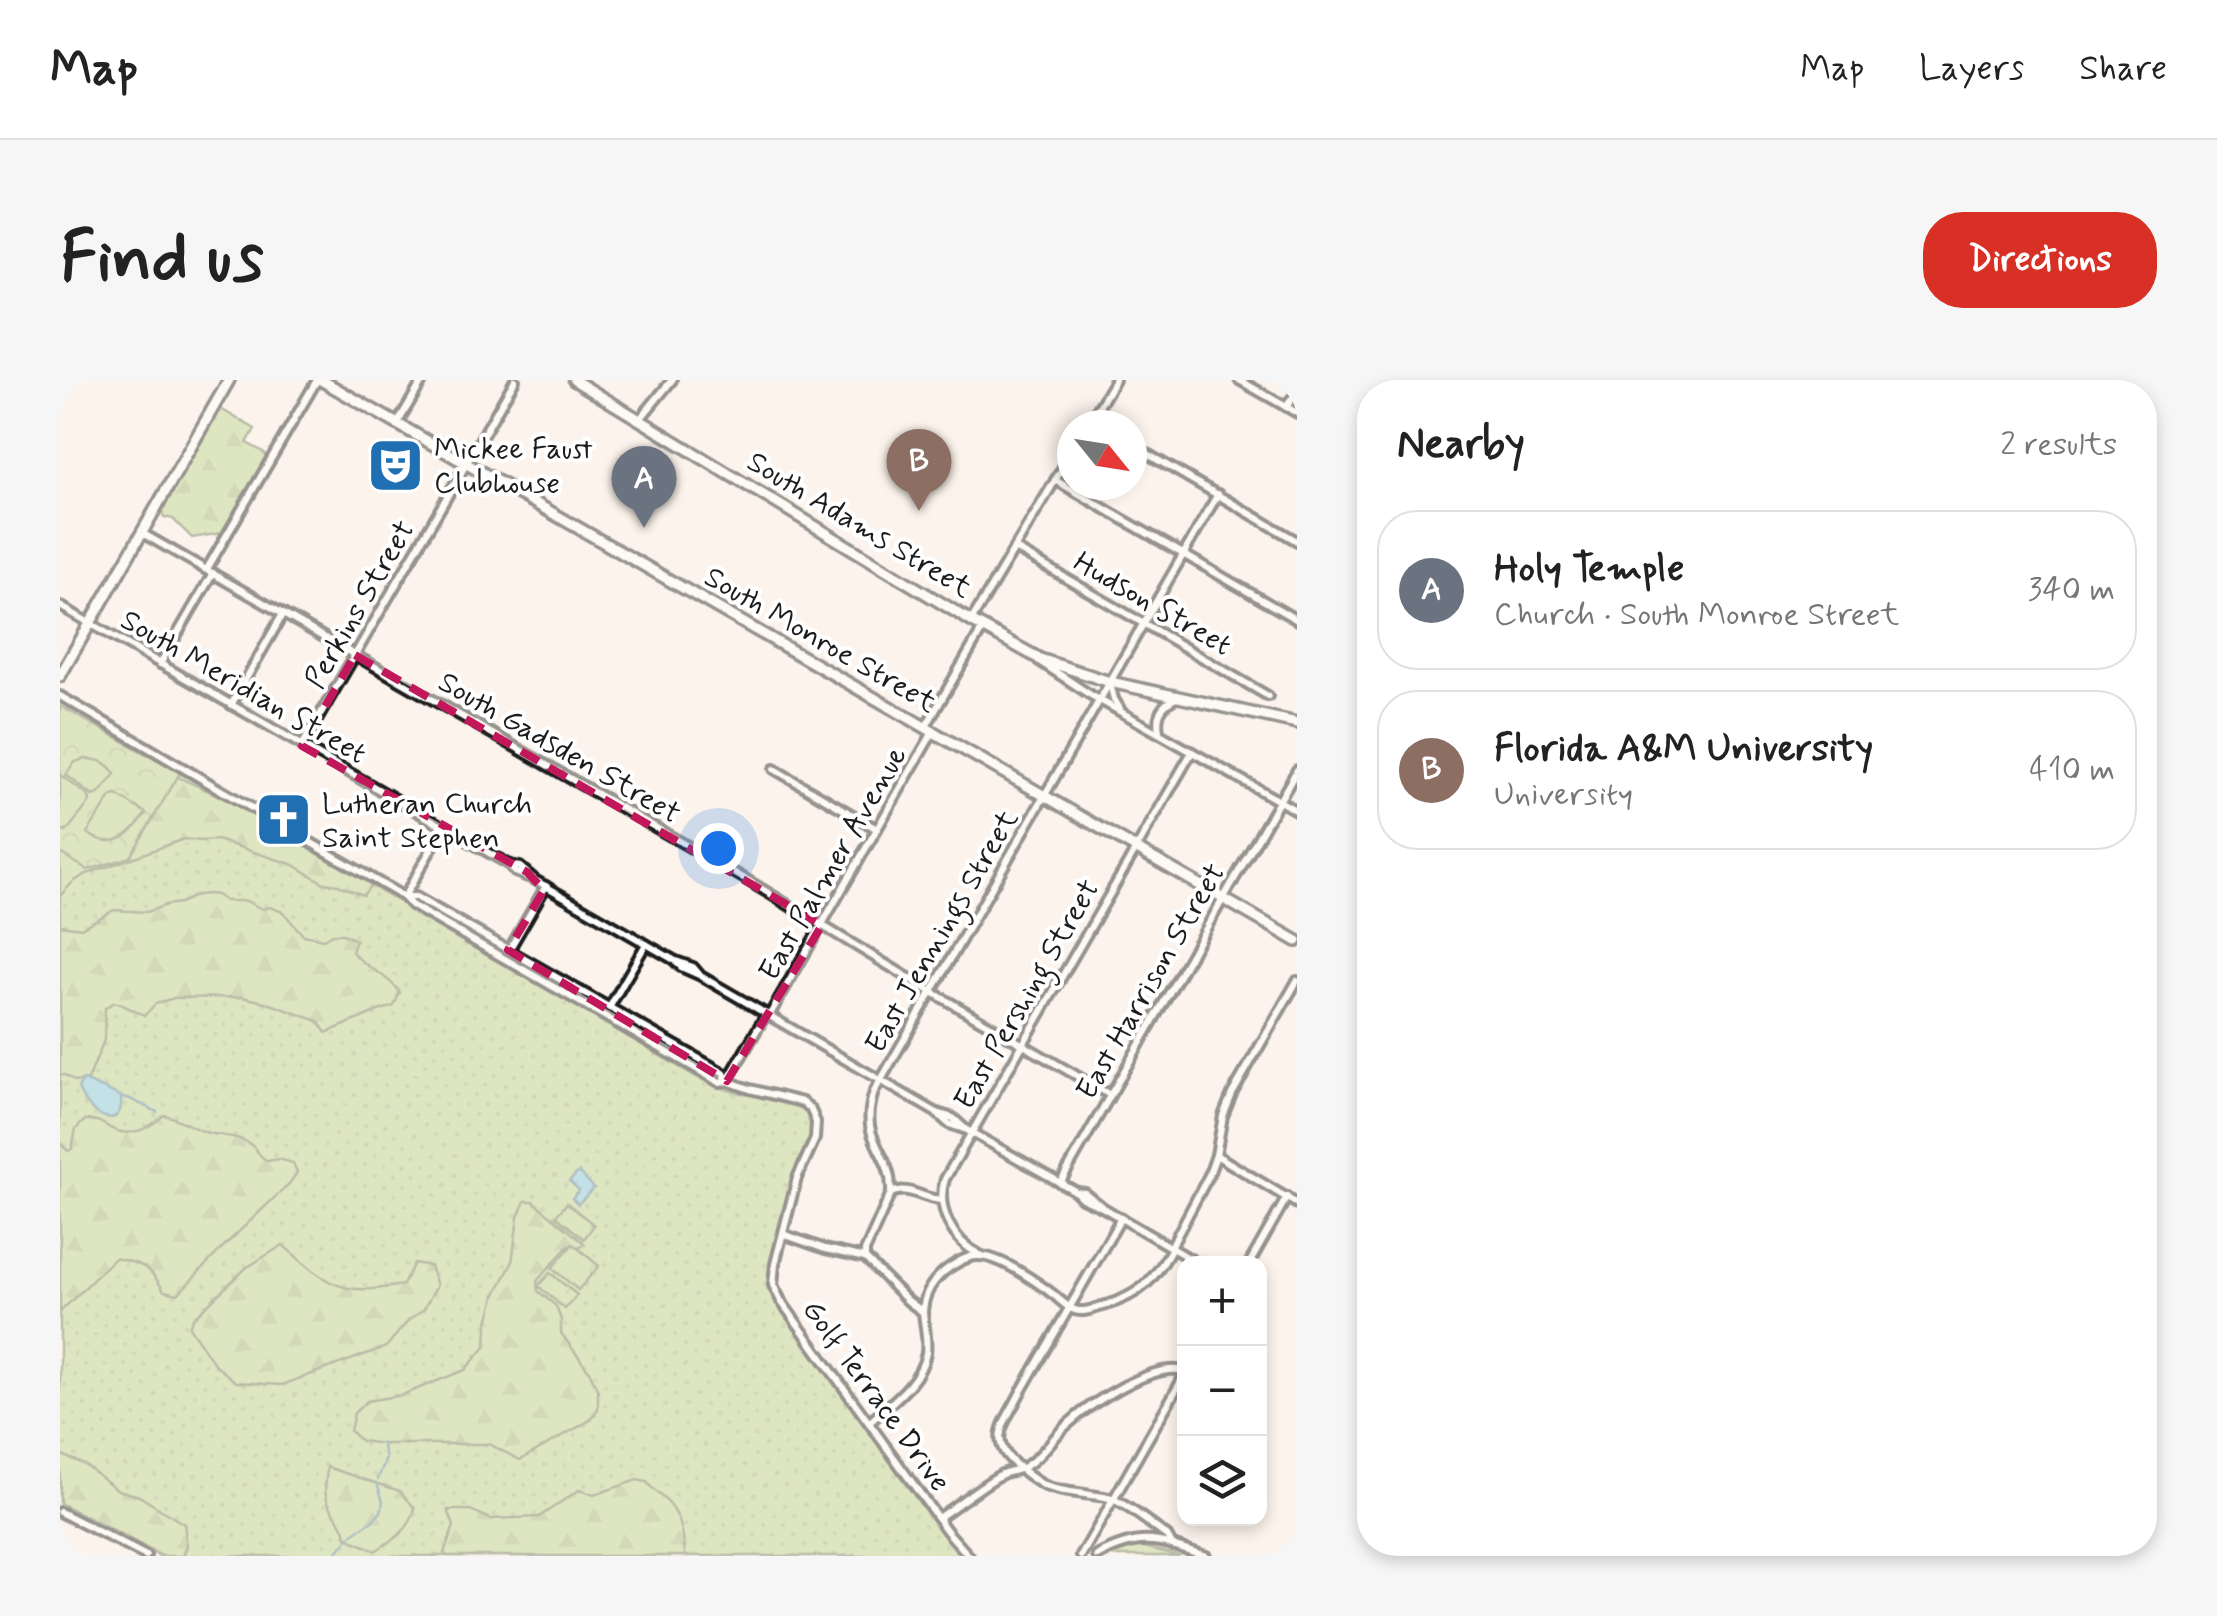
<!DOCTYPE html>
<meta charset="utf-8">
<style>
:root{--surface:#fff;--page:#f6f6f6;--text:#222;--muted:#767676;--line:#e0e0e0;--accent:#d93025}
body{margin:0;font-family:Mynerve,sans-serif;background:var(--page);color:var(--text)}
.controls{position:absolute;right:30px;bottom:30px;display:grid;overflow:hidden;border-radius:20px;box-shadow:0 5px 15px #0003}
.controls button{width:90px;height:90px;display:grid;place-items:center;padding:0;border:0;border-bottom:2px solid var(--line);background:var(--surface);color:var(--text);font:50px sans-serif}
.compass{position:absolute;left:997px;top:30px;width:90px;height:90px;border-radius:50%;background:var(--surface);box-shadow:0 5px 15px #0003;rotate:120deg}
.you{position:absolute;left:658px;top:468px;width:35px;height:35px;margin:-25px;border:8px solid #fff;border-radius:50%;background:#1a73e8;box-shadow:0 0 0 15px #1a73e833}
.badge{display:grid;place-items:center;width:65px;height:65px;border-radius:50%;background:var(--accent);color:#fff;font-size:32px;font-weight:700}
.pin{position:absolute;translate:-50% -82px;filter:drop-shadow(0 2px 5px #0008)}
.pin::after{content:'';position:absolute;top:52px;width:35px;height:30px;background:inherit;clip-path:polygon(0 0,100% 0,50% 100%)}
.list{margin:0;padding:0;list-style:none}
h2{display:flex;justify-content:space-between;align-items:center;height:130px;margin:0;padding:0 40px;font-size:42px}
h2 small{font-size:32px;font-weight:400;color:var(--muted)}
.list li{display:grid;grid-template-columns:65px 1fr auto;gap:30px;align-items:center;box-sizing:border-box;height:160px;margin:0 20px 20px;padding:0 20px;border:2px solid var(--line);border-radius:40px}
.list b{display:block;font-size:38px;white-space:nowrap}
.list p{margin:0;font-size:32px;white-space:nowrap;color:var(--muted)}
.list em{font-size:32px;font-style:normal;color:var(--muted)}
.icon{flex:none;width:55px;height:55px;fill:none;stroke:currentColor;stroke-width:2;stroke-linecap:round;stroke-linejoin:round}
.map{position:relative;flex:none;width:1237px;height:1176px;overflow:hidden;border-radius:40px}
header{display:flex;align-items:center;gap:60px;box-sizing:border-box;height:140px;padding:0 50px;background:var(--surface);border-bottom:2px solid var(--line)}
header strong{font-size:48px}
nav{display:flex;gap:55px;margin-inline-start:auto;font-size:35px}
.intro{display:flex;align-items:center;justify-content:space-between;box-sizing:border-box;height:240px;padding:0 60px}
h1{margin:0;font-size:70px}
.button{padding:25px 45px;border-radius:40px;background:var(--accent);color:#fff;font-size:35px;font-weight:700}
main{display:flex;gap:60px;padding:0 60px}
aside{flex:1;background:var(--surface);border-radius:40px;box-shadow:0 5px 15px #0003}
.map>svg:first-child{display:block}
.grass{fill:url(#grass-dots);stroke:#6c7854;stroke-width:2.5}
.forest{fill:url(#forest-firs);stroke:#6c7854;stroke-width:2.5}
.park{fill:url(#park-crowns);stroke:#6c7854;stroke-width:2.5}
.garden{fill:#bbd58d;stroke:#6c7854;stroke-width:2.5}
.water{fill:#7ec9de;stroke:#578490;stroke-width:2.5}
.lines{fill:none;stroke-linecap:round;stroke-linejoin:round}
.stream{stroke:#578490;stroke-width:2.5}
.minor-casing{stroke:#1c1c1c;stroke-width:14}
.major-casing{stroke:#1c1c1c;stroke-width:16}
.minor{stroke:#fff;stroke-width:6}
.major{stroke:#fff;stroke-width:9}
.marked{fill:none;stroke:#c2185b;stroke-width:8;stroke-dasharray:20 12;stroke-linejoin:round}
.labels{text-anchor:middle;stroke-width:8;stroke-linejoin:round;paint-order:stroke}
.poi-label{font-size:30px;fill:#1c1c1c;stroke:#fff;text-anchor:start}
.street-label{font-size:30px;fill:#1c1c1c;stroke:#fff}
</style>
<header>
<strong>Map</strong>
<nav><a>Map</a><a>Layers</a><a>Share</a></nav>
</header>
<div class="intro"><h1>Find us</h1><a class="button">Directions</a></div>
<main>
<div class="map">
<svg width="1237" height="1176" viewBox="0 0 1237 1176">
<defs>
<pattern id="grass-dots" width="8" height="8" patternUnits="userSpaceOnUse" patternTransform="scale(2.5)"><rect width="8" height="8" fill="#bbd58d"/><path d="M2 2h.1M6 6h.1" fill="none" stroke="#a0b679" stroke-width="1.8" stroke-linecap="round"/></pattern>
<pattern id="forest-firs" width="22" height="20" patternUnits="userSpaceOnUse" patternTransform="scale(2.5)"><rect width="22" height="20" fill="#bbd58d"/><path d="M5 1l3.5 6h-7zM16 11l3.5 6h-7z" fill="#a0b679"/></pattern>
<pattern id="park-crowns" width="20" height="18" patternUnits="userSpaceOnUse" patternTransform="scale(2.5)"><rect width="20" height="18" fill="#bbd58d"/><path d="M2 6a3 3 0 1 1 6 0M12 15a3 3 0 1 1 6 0" fill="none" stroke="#a0b679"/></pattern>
</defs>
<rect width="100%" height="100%" fill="#fcf4ec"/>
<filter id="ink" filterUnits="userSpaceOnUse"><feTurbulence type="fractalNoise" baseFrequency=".01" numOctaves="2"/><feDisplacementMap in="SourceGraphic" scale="20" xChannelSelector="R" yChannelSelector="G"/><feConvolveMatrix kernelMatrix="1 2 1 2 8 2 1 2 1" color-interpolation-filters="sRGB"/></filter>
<g filter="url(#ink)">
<!-- grass -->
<path class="grass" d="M120,393L638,698C648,702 658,707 668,710C694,717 722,717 747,730L752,752L750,766L733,796L709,891L708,910L866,1129L905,1176H99L0,1126V473L70,477Z"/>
<!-- forest -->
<g class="forest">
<path d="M159,28L195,49L187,63L203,72L207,78L171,141L161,153L132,158L113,139L104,137L102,132Z"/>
<path d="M97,384L122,399L171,421L313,503L303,515L278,505L264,503L234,485L157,460L140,461L124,459L24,495L12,503L0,516V454Z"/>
<path d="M148,514L157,515L165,521H186L202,529L210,527L223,532L243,555L263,559L272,554H283L296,560L292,572C308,590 324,592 340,612L334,626L318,631L266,653L258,641L205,622L182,617L114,618L95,624L85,635C73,632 65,624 54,622L45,628L44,660L28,700L15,702L4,695H0V545L21,548L54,530L87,532L106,525L120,523L137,515Z"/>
<path d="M104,735C118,738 129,746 142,751C157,757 176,754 190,764C196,768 199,776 207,781L219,779L233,783L237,792L230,803L165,865L118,914L104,911C90,886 83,884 55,878L0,932V763L8,771L12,769L16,749L25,740C43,739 42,746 57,751C75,757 91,746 104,735Z"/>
<path d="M465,821H473L524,863L521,867L508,866L477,901L478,911L496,926L501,940V953L529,991L538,1011V1029L532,1039L460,1080L429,1064H324L301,1061L290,1051L294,1033L307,1021L342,1015L405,990L426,966L427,946L435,916L452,883L458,837Z"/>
<path d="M223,865C269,906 280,916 343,905L354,883L370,886L377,905L363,930L348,941L326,967L222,1005L176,1002L155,985L129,947L132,939L186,888Z"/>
<path d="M0,1074L25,1085L58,1110L79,1116L124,1144L127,1166L123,1176H102L0,1123Z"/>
<path d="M267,1087L340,1111L355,1128C351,1150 334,1159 315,1171C306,1165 293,1163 286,1156C284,1140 268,1131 266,1115C264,1107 267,1096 267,1087Z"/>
<path d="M577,1100L587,1102C594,1113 604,1117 611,1126C622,1141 624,1159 625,1176H387L384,1173L394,1146L388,1130H410L431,1139L479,1137L519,1110L534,1115Z"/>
</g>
<!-- park -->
<g class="park">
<path d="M0,326L120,393L70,477L28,490L0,473Z"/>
<path d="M507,823L534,845L524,859L496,836Z"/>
<path d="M513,864L539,886L518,910L492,888Z"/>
<path d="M490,893L517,915L505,929L478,906Z"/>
<path d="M1080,1166L1120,1176H1046Z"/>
</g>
<!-- garden -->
<g class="garden">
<path d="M25,379C39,379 47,382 55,394L39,414L33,416L6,395L15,382Z"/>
<path d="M0,395L29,416L30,422L6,452L0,450Z"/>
<path d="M56,415L86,433C70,457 53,471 27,453L51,417Z"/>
</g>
<!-- water -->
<g class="water">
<path d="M24,700L61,716C65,755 27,735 18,708Z"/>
<path d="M519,792L534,808L518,824L512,818L519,810L509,801Z"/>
</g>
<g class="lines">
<!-- stream -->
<g class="stream">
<path d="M62,718H68L97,732"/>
<path d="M318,1099L326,1078L322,1064"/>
<path d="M274,1175L294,1153L311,1142L321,1132L323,1121L317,1103"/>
</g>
<defs>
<g id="minor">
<path d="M1179,0L1237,33"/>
<path d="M1226,27L1237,12"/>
<path d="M580,39L612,0"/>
<path d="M337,44L363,0"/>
<path d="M1028,45L1055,0"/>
<path d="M1072,65L1237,161"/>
<path d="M995,100L1237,240"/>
<path d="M82,153L687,500L872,612L1050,715"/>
<path d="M954,168L1208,316"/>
<path d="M147,189L257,0"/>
<path d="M0,226L450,485L460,487L475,500L614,580L621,587L639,595L877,733L893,738L905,749L1015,811L1022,818L1042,827L1139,884"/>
<path d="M911,241L1012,72"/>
<path d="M979,281L1029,314L1237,431"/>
<path d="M100,284L153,193"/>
<path d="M1050,304L1054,319L1060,329"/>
<path d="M0,316L344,517L351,525L659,702L667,701L690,709L742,722L750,728L756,742L755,759L737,798L715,884L713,905L721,921L887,1151L909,1176"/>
<path d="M171,325L223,234"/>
<path d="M865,348L923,248"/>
<path d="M1099,351C1096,335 1101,325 1116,318"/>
<path d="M242,366L455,0"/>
<path d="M714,389L817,449"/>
<path d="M450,486L455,492L473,499"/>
<path d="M344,517L384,447"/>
<path d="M345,517H356L664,693L667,701"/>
<path d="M449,570L486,506"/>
<path d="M616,581L633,587L639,594"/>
<path d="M549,628L586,564"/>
<path d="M709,636L873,352"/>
<path d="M668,700L706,634"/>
<path d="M877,733L889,744L904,749"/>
<path d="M1156,775L1237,824"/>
<path d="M1000,803L1237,390"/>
<path d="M1018,812L1025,813L1041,826"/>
<path d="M831,813C833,770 797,764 814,712L1158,114"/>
<path d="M1061,838L959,1015C945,1043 927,1059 955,1084C984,1109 987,1109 1025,1114C1034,1116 1047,1116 1055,1120C1073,1129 1090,1144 1107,1156L1112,1165"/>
<path d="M723,854L765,869L805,878L848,921L863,932C864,945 868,959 866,973C861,1002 831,1023 810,1042"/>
<path d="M1111,867L1149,795L1156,775L1163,736L1172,714L1237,601"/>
<path d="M920,875C893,861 875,829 885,799L1132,372"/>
<path d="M805,878V871L831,813C849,805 862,819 881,820"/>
<path d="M1189,884L1227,817"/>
<path d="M863,932C864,912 874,898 890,887C898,882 909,875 919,876C940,876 977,902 994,915C1001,921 1011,931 1020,931C1027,932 1037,927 1043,926C1080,915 1094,901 1112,868"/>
<path d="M0,1132L86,1176"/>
<path d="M878,1138C899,1124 920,1106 942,1094C949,1091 957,1091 964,1087C982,1077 993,1057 1008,1044C1031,1023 1094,982 1124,991"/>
<path d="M1021,1176L1124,996"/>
<path d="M1037,1176C1083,1151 1100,1161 1146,1176"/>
</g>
<g id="major">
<path d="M261,0L1237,561"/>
<path d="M514,0L911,241L980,279L1050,302L1237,343"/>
<path d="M0,296L169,0"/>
</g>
</defs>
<!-- minor casing -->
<use href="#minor" class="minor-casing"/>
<!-- major casing -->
<use href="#major" class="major-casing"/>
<!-- minor -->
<use href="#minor" class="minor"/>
<!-- major -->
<use href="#major" class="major"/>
</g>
</g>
<!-- marked area -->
<path d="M0 0H1237V1176H0ZM295,275L762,545L667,701L448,570L484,510L467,492L242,366Z" fill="#fcf4ec" fill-opacity=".55" fill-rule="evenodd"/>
<path class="marked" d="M295,275L762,545L667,701L448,570L484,510L467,492L242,366Z"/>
<!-- icons -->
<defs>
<symbol id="theatre-square" viewBox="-11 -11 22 22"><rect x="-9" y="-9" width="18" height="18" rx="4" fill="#1f6fb2" stroke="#fff"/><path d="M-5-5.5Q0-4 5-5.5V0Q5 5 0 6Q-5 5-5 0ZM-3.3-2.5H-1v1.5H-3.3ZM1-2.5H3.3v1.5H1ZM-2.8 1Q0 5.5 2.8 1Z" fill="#fff"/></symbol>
<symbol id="church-square" viewBox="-11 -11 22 22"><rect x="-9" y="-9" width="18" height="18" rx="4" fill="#1f6fb2" stroke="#fff"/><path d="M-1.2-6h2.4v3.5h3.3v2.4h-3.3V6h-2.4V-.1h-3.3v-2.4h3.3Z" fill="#fff"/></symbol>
</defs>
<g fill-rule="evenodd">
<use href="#theatre-square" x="304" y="54" width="63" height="63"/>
<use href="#church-square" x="192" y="408" width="63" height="63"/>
</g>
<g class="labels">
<!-- poi labels -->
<g class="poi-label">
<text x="374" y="78">Mickee Faust<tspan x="374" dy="34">Clubhouse</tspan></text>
<text x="262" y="433">Lutheran Church<tspan x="262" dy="34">Saint Stephen</tspan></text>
</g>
<!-- street labels -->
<g class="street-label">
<text transform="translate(800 144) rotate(31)" y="10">South Adams Street</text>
<text transform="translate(1093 223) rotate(30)" y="10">Hudson Street</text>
<text transform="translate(299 224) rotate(-60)" y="10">Perkins Street</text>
<text transform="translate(761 259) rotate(30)" y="10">South Monroe Street</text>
<text transform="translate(184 306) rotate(30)" y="10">South Meridian Street</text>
<text transform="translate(500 367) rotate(30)" y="10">South Gadsden Street</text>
<text transform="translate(772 483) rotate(-60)" y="10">East Palmer Avenue</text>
<text transform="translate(881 551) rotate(-60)" y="10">East Jennings Street</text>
<text transform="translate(1090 601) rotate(-60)" y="10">East Harrison Street</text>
<text transform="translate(966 614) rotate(-60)" y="10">East Pershing Street</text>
<text transform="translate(817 1015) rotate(54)" y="10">Golf Terrace Drive</text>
</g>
</g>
</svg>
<div class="controls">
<button>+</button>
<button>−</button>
<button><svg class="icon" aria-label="layers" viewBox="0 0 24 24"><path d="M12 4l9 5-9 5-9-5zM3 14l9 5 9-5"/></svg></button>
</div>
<svg class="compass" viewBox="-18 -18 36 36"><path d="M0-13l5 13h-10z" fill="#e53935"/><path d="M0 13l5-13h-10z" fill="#767676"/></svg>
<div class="you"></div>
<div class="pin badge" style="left:584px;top:148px;background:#6b7280">A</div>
<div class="pin badge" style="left:859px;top:131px;background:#8d6e63">B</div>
</div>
<aside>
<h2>Nearby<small>2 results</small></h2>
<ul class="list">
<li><span class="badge" style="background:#6b7280">A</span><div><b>Holy Temple</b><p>Church · South Monroe Street</p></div><em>340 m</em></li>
<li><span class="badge" style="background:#8d6e63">B</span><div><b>Florida A&amp;M University</b><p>University</p></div><em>410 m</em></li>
</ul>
</aside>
</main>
